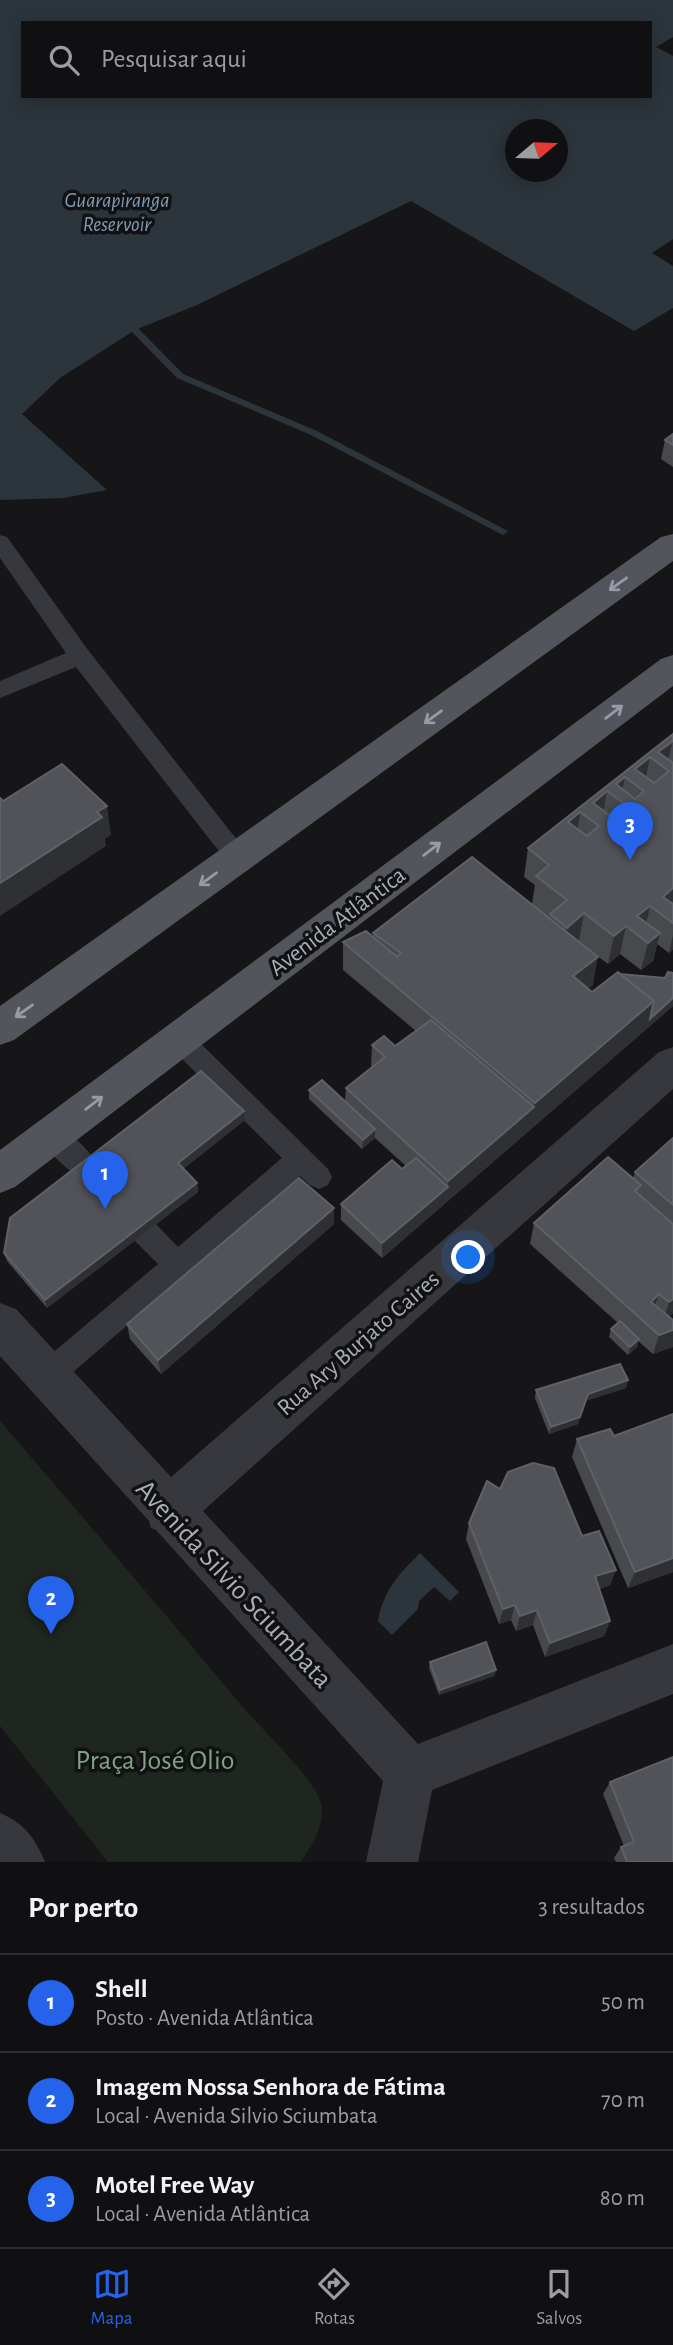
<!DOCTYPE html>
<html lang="pt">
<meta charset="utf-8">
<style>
:root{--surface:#101012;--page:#1e1e20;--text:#f1f3f6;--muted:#9c9d9f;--line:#303032;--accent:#2563eb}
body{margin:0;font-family:"Alegreya Sans",sans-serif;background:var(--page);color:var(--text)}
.compass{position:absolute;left:505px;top:119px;width:63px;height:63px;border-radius:50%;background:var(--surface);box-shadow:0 4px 18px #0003;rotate:71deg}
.you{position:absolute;left:469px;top:1258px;width:24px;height:24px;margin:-18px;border:5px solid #fff;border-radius:50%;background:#1a73e8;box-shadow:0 0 0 10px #1a73e833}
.badge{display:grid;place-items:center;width:46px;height:46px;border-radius:50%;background:var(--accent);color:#fff;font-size:23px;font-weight:700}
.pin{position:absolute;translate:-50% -58px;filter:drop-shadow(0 2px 4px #0008)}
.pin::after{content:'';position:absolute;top:37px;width:24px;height:21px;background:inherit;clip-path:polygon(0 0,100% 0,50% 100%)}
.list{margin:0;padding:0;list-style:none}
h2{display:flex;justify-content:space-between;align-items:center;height:91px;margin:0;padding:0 28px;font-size:30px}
h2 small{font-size:23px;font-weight:400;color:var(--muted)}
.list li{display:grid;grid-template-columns:46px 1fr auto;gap:21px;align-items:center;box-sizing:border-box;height:98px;padding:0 28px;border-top:2px solid var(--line)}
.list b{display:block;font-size:26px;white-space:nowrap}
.list p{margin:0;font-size:23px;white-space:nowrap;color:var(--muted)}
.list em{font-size:23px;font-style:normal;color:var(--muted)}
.icon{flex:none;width:38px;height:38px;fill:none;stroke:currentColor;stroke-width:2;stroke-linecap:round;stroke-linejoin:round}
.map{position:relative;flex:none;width:673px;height:1862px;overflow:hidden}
.search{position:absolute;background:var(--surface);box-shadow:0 4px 18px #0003;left:21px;right:21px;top:21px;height:77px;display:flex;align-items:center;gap:18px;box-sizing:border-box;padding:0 24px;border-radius:0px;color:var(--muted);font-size:26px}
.sheet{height:385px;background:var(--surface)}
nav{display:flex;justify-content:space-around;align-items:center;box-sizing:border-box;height:98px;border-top:2px solid var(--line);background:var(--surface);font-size:19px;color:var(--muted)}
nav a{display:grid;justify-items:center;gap:4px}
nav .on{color:var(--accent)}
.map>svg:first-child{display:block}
.green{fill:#1e261f}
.water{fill:#2c353c;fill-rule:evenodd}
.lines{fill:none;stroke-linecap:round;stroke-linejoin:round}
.stream{fill:#2c353c;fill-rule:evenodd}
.service{fill:#37383d;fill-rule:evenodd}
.minor{fill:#37383d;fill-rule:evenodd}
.primary{fill:#53555c;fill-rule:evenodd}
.wall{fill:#47494d}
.shaded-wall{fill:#2f3033}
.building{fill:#525359;stroke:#5f6168;stroke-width:2;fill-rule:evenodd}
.oneway{stroke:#979ba6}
.labels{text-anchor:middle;stroke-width:7;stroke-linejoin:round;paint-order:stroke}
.far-water-label{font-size:21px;font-style:italic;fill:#7f9bb3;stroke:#111113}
.street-label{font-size:24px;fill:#a8adb8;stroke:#111113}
.near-street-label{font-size:28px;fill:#a8adb8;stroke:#111113}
.near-park-label{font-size:28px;fill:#7fa381;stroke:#111113}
</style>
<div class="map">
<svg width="673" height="1862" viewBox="0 0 673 1862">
<rect width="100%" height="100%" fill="#161618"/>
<!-- green -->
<path class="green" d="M0,1421C81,1515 161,1609 241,1705C262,1730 307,1771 319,1798C329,1819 312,1845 301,1862H108L0,1726Z"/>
<!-- water -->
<g class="water">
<path d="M0,0H673V37L656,47L673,56V239L652,253L673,266V308L634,331L411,201L197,305L135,330L60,378L22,414L107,490L63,498L0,500ZM23,23H650V96H23ZM516,130H558V172H516Z"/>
<path d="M420,1553L459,1592L450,1601L434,1587L419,1601L418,1609L392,1635L378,1621C383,1591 399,1574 420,1553Z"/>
</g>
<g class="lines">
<!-- stream -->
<path class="stream" d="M135,327L138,328L183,374L317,431L508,531L503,535L499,533L311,435L177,378L132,332V328Z"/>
<!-- service -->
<g class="service">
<path d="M0,535L7,537L88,650L230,831L251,856L247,863C231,868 224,856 214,845L76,667L0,698V681L66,653L0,558Z"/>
<path d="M179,1028L188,1031L328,1169L332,1177L328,1185L319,1189L310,1185L300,1176L57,1386L47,1390L37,1386L33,1376L37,1366L158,1264L135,1241L131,1232L135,1223L145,1220L155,1223L178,1247L282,1158L170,1047L166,1039L170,1031Z"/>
<path d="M52,1123C69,1130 92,1152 100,1169L96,1177L87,1181C70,1174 47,1152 39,1135L43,1127Z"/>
</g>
<!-- minor -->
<g class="minor">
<path d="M673,1047V1089L203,1511L418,1744L673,1644V1694L432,1790L418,1862H366L383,1781L156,1530L151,1528L149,1521L0,1356V1303L16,1309L171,1477L659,1052Z"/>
<path d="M0,1813C24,1823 35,1838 45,1862H0Z"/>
</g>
<!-- primary -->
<g class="primary">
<path d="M673,534V561L14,1040L0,1045V1006L661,537Z"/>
<path d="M673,655V686L15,1187L0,1193V1150L661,659Z"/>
</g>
</g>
<!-- wall -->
<g class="wall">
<path d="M673,434V467L661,459L665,440Z"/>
<path d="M673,734V949L669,953L657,944L653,961L641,970L620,954L608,964L579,942L593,985L587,989L592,992L620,974L665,978L673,973V1006L382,1258L341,1220V1204L406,1166L375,1138L362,1149L309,1099V1090L345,1101L346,1088L371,1067L372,1045L395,1046L416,1031L343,970V942L373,938V933L532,904L535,885L524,877L528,848Z"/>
<path d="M244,1111L245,1120L183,1169L197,1183L198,1192L47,1308L7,1261L4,1253Z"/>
<path d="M673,1138V1313L669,1317L673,1320V1347L653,1354L638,1341L637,1347L628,1355L609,1337L611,1329L618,1323L530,1244L534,1223L633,1179L635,1172Z"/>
<path d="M334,1224L161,1374L130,1339L127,1324Z"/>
<path d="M628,1380L626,1388L585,1401L578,1424L549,1434L535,1398L536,1390Z"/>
<path d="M673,1414V1572L628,1588L572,1457L577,1439L614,1436Z"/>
<path d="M469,1523L582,1536L616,1570L610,1585L599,1589L610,1621L604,1636L545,1657L533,1625L516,1631L511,1620L499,1624L466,1539Z"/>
<path d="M430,1662L496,1670L494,1676L439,1695L429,1668Z"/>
<path d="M610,1782L673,1862H616L614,1858L621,1847L624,1846L603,1794Z"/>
</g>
<!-- shaded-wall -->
<g class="shaded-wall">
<path d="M673,740L666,769L658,752Z"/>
<path d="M650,757L644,787L635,769Z"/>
<path d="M625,777L620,801L616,784Z"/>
<path d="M607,791L602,820L593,803Z"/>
<path d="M107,806L111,835L105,839L106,846L0,916V883Z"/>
<path d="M580,812L576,841L568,822Z"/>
<path d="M673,888V900L670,913L663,897Z"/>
<path d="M650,906L644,934L637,916Z"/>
<path d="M584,913L579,941L562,955L567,928Z"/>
<path d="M626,926L620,954L608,964L614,936Z"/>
<path d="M660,933L653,961L641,970L648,943Z"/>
<path d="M673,935V949L669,953Z"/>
<path d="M598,957L593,985L568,1003L573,976Z"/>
<path d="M673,998V1006L382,1258V1243L448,1187V1181L534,1107L535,1103L654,1001Z"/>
<path d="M244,1111L245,1120L179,1172L178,1163Z"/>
<path d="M375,1129V1138L362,1149L363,1140Z"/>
<path d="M197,1183L198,1192L47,1308L45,1300Z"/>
<path d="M334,1208V1224L161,1374L158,1360Z"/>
<path d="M659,1294L652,1314L651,1302Z"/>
<path d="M673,1299V1313L663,1322L669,1302Z"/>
<path d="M673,1330V1347L653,1354L659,1335Z"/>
<path d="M639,1339L637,1347L628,1355L630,1347Z"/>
<path d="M628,1380L626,1388L585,1401L578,1424L549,1434L551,1427L588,1394Z"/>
<path d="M673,1558V1572L628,1588L635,1572Z"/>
<path d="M616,1570L610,1585L589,1592L595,1576Z"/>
<path d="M515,1605L511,1620L499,1624L503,1609Z"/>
<path d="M537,1610L533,1625L516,1631L520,1616Z"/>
<path d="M610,1621L604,1636L545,1657L550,1643Z"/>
<path d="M496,1670L494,1676L439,1695L440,1690Z"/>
</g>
<!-- building -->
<g class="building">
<path d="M673,434V445L665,440Z"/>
<path d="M673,734V741L658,752L673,763V888L663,897L673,904V923L650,906L637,916L660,933L648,943L626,926L614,936L584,913L567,928L550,914L567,900L536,876L549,865L528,848ZM650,757L669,771L654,783L635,769ZM625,777L644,791L635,799L616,784ZM607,791L626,805L612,817L593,803ZM580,812L599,826L587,836L568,822Z"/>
<path d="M62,764L107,806L97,812L102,817L0,883V798L3,801Z"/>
<path d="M472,857L598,957L573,976L592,992L618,972L654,1001L535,1103L343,942L366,931L397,957L401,953L373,933Z"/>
<path d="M668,972L673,973V998L650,1019L654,1001L620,974L665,978Z"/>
<path d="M431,1020L534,1107L448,1181L346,1088L385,1057L372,1045L384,1036L395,1046Z"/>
<path d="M201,1071L244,1111L178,1163L197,1183L45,1300L4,1253L10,1218Z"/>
<path d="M322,1080L375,1129L363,1140L309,1090Z"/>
<path d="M673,1138V1205L635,1172Z"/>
<path d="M608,1157L641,1185L635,1191L673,1224V1299L669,1302L659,1294L651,1302L673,1320V1330L659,1335L534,1223Z"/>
<path d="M416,1158L448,1187L382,1243L341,1204L392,1160L402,1169Z"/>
<path d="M299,1178L334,1208L158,1360L127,1324Z"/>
<path d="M620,1321L639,1339L630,1347L611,1329Z"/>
<path d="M620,1364L628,1380L588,1394L580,1417L551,1427L536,1390Z"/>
<path d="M673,1414V1558L635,1572L577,1439L610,1429L614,1436Z"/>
<path d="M533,1463L554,1468L582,1536L599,1531L616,1570L595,1576L610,1621L550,1643L537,1610L520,1616L515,1605L503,1609L469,1523L487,1481L500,1489L508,1472Z"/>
<path d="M486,1642L496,1670L440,1690L430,1662Z"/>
<path d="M673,1757V1862H627L621,1847L634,1842L610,1782Z"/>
</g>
<!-- one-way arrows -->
<defs><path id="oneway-shaft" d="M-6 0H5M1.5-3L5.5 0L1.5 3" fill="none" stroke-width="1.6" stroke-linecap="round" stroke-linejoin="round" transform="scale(1.75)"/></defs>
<g class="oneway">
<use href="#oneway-shaft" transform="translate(618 584) rotate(144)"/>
<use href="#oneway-shaft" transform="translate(614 712) rotate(-37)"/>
<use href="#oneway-shaft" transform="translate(433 717) rotate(144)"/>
<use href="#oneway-shaft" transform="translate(432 849) rotate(-37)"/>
<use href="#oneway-shaft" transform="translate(208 879) rotate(144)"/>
<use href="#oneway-shaft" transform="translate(24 1011) rotate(145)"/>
<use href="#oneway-shaft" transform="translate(94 1103) rotate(-37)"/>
</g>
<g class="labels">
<!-- far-water labels -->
<g class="far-water-label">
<text x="117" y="207">Guarapiranga<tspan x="117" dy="24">Reservoir</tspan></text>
</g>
<!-- street labels -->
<g class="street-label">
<text transform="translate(337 921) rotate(-37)" y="8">Avenida Atlântica</text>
<text transform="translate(358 1343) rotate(-41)" y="8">Rua Ary Burjato Caires</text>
</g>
<!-- near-street labels -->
<g class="near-street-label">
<text transform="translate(235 1583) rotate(47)" y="10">Avenida Silvio Sciumbata</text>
</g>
<!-- near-park labels -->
<g class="near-park-label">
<text x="155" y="1769">Praça José Olio</text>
</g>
</g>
</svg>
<svg class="compass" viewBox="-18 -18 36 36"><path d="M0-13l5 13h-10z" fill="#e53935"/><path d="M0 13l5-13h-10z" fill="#9c9d9f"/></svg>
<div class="you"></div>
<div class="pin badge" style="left:105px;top:1209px">1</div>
<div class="pin badge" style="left:51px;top:1634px">2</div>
<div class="pin badge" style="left:630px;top:860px">3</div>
<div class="search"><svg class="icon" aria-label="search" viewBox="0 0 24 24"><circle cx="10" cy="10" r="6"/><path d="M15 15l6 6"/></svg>Pesquisar aqui</div>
</div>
<section class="sheet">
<h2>Por perto<small>3 resultados</small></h2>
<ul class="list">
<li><span class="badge">1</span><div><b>Shell</b><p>Posto · Avenida Atlântica</p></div><em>50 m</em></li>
<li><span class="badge">2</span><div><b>Imagem Nossa Senhora de Fátima</b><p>Local · Avenida Silvio Sciumbata</p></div><em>70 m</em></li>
<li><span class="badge">3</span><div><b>Motel Free Way</b><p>Local · Avenida Atlântica</p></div><em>80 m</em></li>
</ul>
</section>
<nav>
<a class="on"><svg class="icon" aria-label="map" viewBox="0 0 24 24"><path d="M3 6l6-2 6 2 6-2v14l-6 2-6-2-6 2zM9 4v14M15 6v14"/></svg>Mapa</a>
<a><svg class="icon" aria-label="directions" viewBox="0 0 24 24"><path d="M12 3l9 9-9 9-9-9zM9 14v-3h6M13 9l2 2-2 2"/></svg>Rotas</a>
<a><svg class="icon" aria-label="saved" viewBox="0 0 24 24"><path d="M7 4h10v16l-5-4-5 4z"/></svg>Salvos</a>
</nav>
